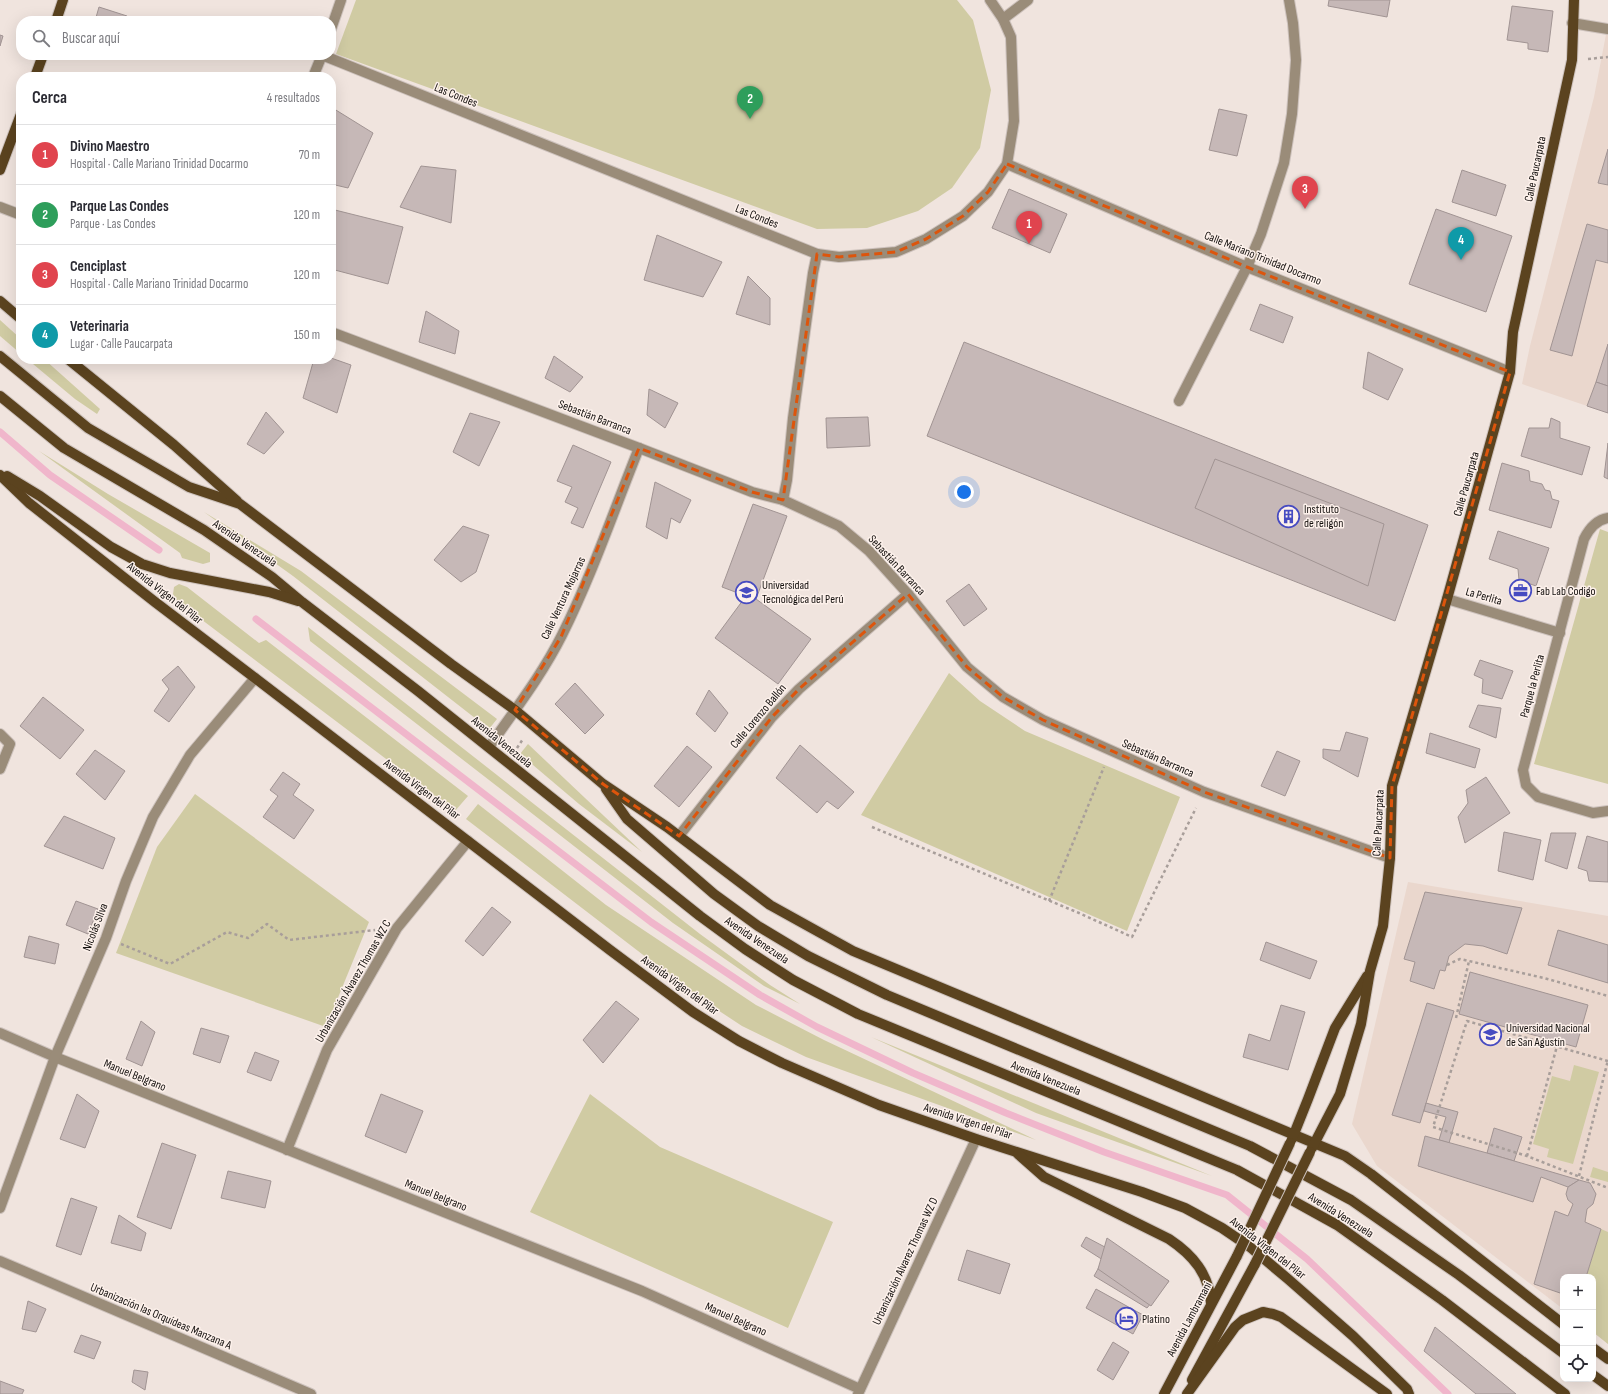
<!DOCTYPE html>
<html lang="es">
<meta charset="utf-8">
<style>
:root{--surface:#fff;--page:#f7f7f7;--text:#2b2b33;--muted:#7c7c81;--line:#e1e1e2;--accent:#db2777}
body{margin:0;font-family:"Sofia Sans Condensed",sans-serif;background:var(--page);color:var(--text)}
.controls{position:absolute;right:12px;bottom:12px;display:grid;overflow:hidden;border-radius:8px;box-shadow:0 4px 16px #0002}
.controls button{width:36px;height:36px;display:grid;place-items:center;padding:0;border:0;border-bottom:1px solid var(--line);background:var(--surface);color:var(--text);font:20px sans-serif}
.you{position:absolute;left:964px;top:492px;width:14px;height:14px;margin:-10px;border:3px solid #fff;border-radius:50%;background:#1a73e8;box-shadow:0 0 0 6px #1a73e833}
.badge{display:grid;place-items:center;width:26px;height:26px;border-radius:50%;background:var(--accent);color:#fff;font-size:13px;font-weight:700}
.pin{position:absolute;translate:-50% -33px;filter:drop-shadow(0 1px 2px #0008)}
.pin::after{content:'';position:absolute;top:21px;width:14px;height:12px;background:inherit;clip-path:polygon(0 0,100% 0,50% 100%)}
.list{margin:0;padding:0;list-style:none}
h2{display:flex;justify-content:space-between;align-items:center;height:52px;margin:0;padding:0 16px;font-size:17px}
h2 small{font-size:13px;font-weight:400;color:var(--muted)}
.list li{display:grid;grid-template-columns:26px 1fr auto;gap:12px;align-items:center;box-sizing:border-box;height:60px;padding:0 16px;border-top:1px solid var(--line)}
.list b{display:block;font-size:15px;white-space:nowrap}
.list p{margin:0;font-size:13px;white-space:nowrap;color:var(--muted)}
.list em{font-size:13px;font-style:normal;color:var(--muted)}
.icon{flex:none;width:22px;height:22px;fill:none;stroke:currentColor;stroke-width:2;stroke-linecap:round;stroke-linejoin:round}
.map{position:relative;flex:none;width:1608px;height:1394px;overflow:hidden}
.search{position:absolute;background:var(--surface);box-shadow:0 4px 16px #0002;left:16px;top:16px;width:320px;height:44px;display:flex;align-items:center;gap:10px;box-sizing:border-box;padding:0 14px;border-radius:16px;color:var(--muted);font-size:15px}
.panel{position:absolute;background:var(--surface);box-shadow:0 4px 16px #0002;left:16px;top:72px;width:320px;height:292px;border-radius:16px}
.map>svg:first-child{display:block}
.built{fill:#ead7cd}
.green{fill:#d0cba3}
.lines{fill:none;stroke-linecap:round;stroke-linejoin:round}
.stream{stroke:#f0b6cb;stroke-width:7}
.building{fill:#c6b8b7;stroke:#a19493}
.minor-casing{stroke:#cdc2bd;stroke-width:12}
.major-casing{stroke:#cdc2bd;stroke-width:12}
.path{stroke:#a89e9a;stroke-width:2.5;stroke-dasharray:3 3;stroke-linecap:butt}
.minor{stroke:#9a8c79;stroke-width:10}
.major{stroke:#5b431f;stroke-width:10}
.major-bridge-casing{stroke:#cdc2bd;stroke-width:12;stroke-linecap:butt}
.major-bridge{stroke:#5b431f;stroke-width:10}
.marked{fill:none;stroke:#dd550c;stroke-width:3;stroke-dasharray:8 5;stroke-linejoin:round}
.labels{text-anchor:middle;stroke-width:3;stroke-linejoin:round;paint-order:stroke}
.street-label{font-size:12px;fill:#14100e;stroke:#fdf1eb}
.poi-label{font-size:12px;fill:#14100e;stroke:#fdf1eb;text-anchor:start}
</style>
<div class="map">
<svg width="1608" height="1394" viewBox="0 0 1608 1394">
<rect width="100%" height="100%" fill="#f0e4de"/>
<!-- built -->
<g class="built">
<path d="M1608,24V413L1522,384L1530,346L1594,97Z"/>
<path d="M1408,882L1608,916V1344L1593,1332V1277H1563V1309L1377,1166L1352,1124Z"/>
</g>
<!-- green -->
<g class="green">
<path d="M356,0H957L973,20L991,90L980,148L952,188L918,211L867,228L817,229L336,54Z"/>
<path d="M0,320L21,339V354L0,336Z"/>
<path d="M27,359H44L100,409L97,414L75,399Z"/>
<path d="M39,451L108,494L210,553V562L203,564L182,558L180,553Z"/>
<path d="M204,512L301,571L497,719L489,729L293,576Z"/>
<path d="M1600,529L1608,532V784L1534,764Z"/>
<path d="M179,584L187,587L259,643L266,640L468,796L455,811L177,601L173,594L174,587Z"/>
<path d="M308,627L700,934L770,985L800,1004L764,986L673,923L310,641Z"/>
<path d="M949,673L980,701L1025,731L1180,797L1127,931L861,815Z"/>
<path d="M528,744L642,852L579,804L520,754Z"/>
<path d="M195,794L369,922L326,1027L116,953L157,847Z"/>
<path d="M478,804L606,905L756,1005L824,1040L1036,1140L806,1057L742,1026L698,997L466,819Z"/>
<path d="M871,1037L1212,1176L1036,1113Z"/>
<path d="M1574,1065L1599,1072L1573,1164L1547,1157L1549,1149L1533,1144L1552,1076L1570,1081Z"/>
<path d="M590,1094L660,1147L833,1222L788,1328L530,1212Z"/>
<path d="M1593,1167L1608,1172V1182L1590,1177Z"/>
<path d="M1601,1229L1608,1232V1344L1593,1332V1277H1586Z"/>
</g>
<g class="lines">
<!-- stream -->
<g class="stream">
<path d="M0,432L50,475L159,550"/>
<path d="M256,619L651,922L760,995L817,1027L913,1073L1006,1113L1104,1152L1227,1195L1307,1259L1448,1394"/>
</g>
</g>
<!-- building -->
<g class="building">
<path d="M1329,0H1390L1387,17L1328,6Z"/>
<path d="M1512,6L1553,11L1548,52L1528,49V43L1507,40Z"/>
<path d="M99,7L127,16L125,21H95Z"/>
<path d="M0,35L3,36L0,46Z"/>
<path d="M331,107L373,133L348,188L331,184Z"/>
<path d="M1219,109L1247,115L1237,156L1209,150Z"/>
<path d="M1608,149V185L1598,183Z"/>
<path d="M421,166L456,170L451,223L400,207Z"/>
<path d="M1462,170L1506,185L1496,216L1452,202Z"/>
<path d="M1009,189L1067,214L1050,253L992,228Z"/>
<path d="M331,209L403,227L388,284L331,269Z"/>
<path d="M1436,209L1512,236L1486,312L1409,284Z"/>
<path d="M1587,224L1608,230V263L1596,260L1572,356L1550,350Z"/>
<path d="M657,235L722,262L703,297L644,280Z"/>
<path d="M748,276L770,298V325L736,314Z"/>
<path d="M1260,304L1293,317L1283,343L1250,330Z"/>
<path d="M426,311L459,331L455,354L419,342Z"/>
<path d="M964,342L1428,525L1395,621L927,436Z"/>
<path d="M1608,344V386L1596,382Z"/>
<path d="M1368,352L1403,369L1388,400L1363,388Z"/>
<path d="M554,356L583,377L570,392L545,378Z"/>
<path d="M331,358L351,365L337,413L303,398L314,359Z"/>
<path d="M1596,382L1608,386V413L1587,406Z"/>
<path d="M649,389L678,403L665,428L647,415Z"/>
<path d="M266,412L284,432L264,454L247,444Z"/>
<path d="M470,413L500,422L479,466L453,452Z"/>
<path d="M868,417L870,446L827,448L826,418Z"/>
<path d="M1551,418L1560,422V438L1590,447L1582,475L1521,456L1529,428H1549Z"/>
<path d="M1608,443V479L1604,477Z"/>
<path d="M573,445L611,462L583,528L571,523L578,508L565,502L572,487L557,481Z"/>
<path d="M1215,459L1384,524L1368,586L1195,508Z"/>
<path d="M1502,463L1529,471L1530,481L1542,484L1545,490L1550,491L1552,499L1559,501L1551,528L1489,510Z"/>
<path d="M655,482L691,500L680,523L671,518L667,539L646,527Z"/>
<path d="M753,504L787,516L756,599L811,639L778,684L715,638L746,596L722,587Z"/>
<path d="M463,526L489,535L476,572L461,582L434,560Z"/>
<path d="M1498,531L1549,548L1536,586L1519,580L1518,569L1489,559Z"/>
<path d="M969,584L987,609L964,626L946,601Z"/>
<path d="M1480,660L1513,671L1502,699L1482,693L1483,679L1474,675Z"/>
<path d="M178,666L195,687L169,722L154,711L169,689L162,680Z"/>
<path d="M575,683L604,715L585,734L555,704Z"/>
<path d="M709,690L728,713L715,732L696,714Z"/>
<path d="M43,697L84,730L60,759L20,726Z"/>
<path d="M1478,705L1501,708L1496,738L1469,727Z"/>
<path d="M1346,732L1368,738L1358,777L1323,758V749L1340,751Z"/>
<path d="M1430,733L1480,749L1475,768L1426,753Z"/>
<path d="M800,745L854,792L838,809L827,801L817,813L776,778Z"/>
<path d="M687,746L712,767L679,807L654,786Z"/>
<path d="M95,750L125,771L105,800L76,774Z"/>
<path d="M1277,751L1300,761L1285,796L1261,786Z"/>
<path d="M283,772L300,784L293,795L314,810L294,839L263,817L278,796L270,790Z"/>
<path d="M1486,777L1510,813L1465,843L1458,817L1468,803L1466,790Z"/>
<path d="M64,816L115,838L103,869L44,846Z"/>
<path d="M1504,832L1541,840L1533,880L1498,871Z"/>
<path d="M1551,833H1576L1567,869L1545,861Z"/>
<path d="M1587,836L1608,842V882L1589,881L1587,871L1578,868Z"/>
<path d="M1425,892L1522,908L1507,954L1483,946L1465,944L1449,956L1445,971L1440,970L1434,989L1410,981L1415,962L1404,959Z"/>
<path d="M76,901L98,909L88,934L66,925Z"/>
<path d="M492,907L511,922L483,956L465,941Z"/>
<path d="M1558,930L1608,945V983L1548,965Z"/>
<path d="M29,936L59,944L55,964L24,957Z"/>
<path d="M1266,942L1317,961L1310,979L1260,960Z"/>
<path d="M1470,972L1588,1005L1576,1047L1459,1014Z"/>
<path d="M616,1001L639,1019L603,1063L583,1040Z"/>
<path d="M1427,1003L1454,1011L1420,1123L1392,1115Z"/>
<path d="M1281,1005L1305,1012L1288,1070L1243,1057L1249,1034L1270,1041Z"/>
<path d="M141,1021L155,1032L142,1066L126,1059Z"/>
<path d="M201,1028L229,1036L220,1063L193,1054Z"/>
<path d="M255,1052L279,1061L271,1081L247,1072Z"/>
<path d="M77,1094L99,1111L85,1148L60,1139Z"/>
<path d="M381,1094L423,1111L406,1153L365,1136Z"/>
<path d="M1426,1103L1458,1112L1449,1143L1439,1140L1446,1117L1424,1111Z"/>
<path d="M1494,1128L1522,1137L1514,1161L1487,1153Z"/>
<path d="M1425,1136L1487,1153L1579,1180L1568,1187L1541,1177L1533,1202L1418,1166Z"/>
<path d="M162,1143L196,1155L171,1229L137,1217Z"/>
<path d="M228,1171L271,1181L265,1208L221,1198Z"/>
<path d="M1579,1180L1590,1183L1596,1194L1593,1204L1587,1209L1585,1222L1601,1229L1586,1277H1563V1294L1534,1284L1555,1211L1568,1216L1573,1204L1568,1200L1566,1194L1568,1187Z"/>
<path d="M71,1198L97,1207L81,1255L56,1246Z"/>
<path d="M119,1215L146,1233L141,1251L111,1243Z"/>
<path d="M1086,1237L1169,1281L1147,1308L1094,1276L1103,1260L1081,1246Z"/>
<path d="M1107,1238L1169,1281L1151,1306L1098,1269Z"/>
<path d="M967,1250L1010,1264L1000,1294L958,1280Z"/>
<path d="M1096,1289L1143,1315L1133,1334L1086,1308Z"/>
<path d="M28,1301L46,1309L36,1332L22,1329Z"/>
<path d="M1435,1327L1516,1394H1476L1424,1351Z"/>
<path d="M81,1335L101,1342L94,1359L74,1352Z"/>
<path d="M1113,1342L1129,1352L1113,1380L1097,1370Z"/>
<path d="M134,1370L148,1372L145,1390L132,1382Z"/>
<path d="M0,1381L24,1390L22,1394H0Z"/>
</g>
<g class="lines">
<defs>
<g id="minor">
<path d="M1003,19L1028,0"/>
<path d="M1572,23L1608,29"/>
<path d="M331,29L341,0"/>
<path d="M322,55L817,254L839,257L896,252L926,239L963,216L988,192L1007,164L1014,121L1011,37L1003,19L990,0"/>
<path d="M313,77L322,55"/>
<path d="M1007,164L1247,267L1510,372"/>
<path d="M0,207L21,215"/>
<path d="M331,332L639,448L752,492L783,500L839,526L869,551L908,594L967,667L1003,697L1043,720L1204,792L1390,858"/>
<path d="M1179,401L1247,267L1261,234L1284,163L1292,114L1296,60L1293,23L1289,0"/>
<path d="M783,500L787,480L793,418L813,273L817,254"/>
<path d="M1608,518C1596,520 1589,529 1584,539L1523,770L1526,785L1538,797L1593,813L1608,811"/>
<path d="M1447,599L1560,633"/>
<path d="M0,734L10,744L0,769"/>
<path d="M489,747C514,711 542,675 562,635C592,575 614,510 639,448"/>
<path d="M679,836L772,717L799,689L908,594"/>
<path d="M0,1033L55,1057L642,1291L860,1389"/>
<path d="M287,1150L327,1050L397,928L468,841"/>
<path d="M0,1208L55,1057L106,938L126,881L153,817L190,755L255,678"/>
<path d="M0,1261L311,1394"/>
<path d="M858,1394L976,1139"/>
</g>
<g id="major">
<path d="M56,21L63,0"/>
<path d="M35,77L43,55"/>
<path d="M0,170L21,114"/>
<path d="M0,301L21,319"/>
<path d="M0,356L88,428L189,487L240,504L451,664L515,710L603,784L667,827L770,905L853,951L1345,1156L1371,1174L1563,1324"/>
<path d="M68,359L174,445L237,501"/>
<path d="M0,396L64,448L204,530L272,577L302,602L418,691L700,916L745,949L793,980L858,1014L1237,1170L1337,1225L1442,1300L1565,1394"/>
<path d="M0,475L29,503L155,602L255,678L610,950L693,1012L739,1041L782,1063L879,1105L976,1139L1142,1192L1185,1208L1222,1228L1250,1247L1288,1279L1353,1336L1407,1389L1409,1394"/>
<path d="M7,476L40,496L111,547L142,564L170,573L269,592L298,601"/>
<path d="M606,789L627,819L714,894L758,926L808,956L887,995L1250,1146L1351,1200L1459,1275L1563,1353"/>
<path d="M1292,1139L1308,1099L1335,1028L1367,976"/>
<path d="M1312,1148L1340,1094L1361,1024L1370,971L1383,926L1390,858L1392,786L1447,599L1510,372L1513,332L1572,60L1574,0"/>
<path d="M1018,1154L1044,1177L1169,1239C1193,1255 1209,1274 1211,1303"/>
<path d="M1593,1348L1608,1359"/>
<path d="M1593,1375L1608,1386"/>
<path d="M1192,1380L1255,1264"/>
<path d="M1164,1394L1237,1256"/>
<path d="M1187,1394L1235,1327L1243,1320L1263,1312L1273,1314L1281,1317L1387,1394"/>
</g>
</defs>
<!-- minor casing -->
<use href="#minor" class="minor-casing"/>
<!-- major casing -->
<use href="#major" class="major-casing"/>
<!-- path -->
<g class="path">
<path d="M1588,59L1608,57"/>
<path d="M517,748L523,739"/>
<path d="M872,827L1079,913L1132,937L1196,808"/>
<path d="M1049,901L1104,767"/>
<path d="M121,944L170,964L227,932L248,938L267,924L289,940L375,930"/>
<path d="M1447,965L1460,959L1544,978L1608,996"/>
<path d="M1456,1018L1469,961"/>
<path d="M1608,1061L1467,1021L1433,1127L1527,1156L1608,1188"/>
<path d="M1527,1156L1557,1046"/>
<path d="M1579,1176L1608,1060"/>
</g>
<!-- minor -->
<use href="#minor" class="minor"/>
<!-- major -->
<use href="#major" class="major"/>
<defs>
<g id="major-bridge">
<path d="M1237,1256L1290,1143"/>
<path d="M1255,1264L1310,1152"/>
</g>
</defs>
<!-- major-bridge casing -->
<use href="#major-bridge" class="major-bridge-casing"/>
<!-- major-bridge -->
<use href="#major-bridge" class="major-bridge"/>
</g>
<!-- marked area -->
<path class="marked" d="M1007,164L1247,267L1510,372L1392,786L1390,858L1204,792L1043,720L1003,697L967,667L908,594L799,689L772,717L679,836L603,784L515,710L561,637L639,448L752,492L783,500L817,254L839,257L896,252L926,239L963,216L988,192Z"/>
<!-- icons -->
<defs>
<symbol id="building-ring" viewBox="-11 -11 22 22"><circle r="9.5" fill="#fdf1eb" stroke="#474bc1" stroke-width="1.5"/><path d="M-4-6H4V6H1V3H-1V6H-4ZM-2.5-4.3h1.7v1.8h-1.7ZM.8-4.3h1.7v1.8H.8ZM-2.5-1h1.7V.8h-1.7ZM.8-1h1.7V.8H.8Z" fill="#474bc1"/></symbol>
<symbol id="office-ring" viewBox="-11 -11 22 22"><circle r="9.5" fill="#fdf1eb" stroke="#474bc1" stroke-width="1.5"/><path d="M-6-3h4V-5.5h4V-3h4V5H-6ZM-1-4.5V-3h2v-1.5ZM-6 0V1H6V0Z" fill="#474bc1"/></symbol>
<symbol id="university-ring" viewBox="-11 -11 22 22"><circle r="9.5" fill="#fdf1eb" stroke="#474bc1" stroke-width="1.5"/><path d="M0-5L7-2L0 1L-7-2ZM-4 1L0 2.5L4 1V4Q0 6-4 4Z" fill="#474bc1"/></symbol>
<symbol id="hotel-ring" viewBox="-11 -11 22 22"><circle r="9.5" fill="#fdf1eb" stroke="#474bc1" stroke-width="1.5"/><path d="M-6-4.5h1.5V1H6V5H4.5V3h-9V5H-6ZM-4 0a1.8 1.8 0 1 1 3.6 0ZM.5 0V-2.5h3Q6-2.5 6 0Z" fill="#474bc1"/></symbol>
</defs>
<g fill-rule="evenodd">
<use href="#building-ring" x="1276" y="504" width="25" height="25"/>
<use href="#office-ring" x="1508" y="578" width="25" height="25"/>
<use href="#university-ring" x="734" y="580" width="25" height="25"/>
<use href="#university-ring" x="1478" y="1022" width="25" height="25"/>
<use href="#hotel-ring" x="1114" y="1306" width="25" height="25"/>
</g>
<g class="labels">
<!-- street labels -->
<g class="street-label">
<text transform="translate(456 95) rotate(22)" y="4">Las Condes</text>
<text transform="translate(1535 169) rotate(-78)" y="4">Calle Paucarpata</text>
<text transform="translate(757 216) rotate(22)" y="4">Las Condes</text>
<text transform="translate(1263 258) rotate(22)" y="4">Calle Mariano Trinidad Docarmo</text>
<text transform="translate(595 417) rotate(21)" y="4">Sebastián Barranca</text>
<text transform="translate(1466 484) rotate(-74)" y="4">Calle Paucarpata</text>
<text transform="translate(245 543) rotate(34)" y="4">Avenida Venezuela</text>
<text transform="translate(897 565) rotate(47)" y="4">Sebastián Barranca</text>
<text transform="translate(165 593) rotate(38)" y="4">Avenida Virgen del Pilar</text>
<text transform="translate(1484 596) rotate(16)" y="4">La Perlita</text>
<text transform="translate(563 598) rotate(-65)" y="4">Calle Ventura Mojarras</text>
<text transform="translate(1532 686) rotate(-75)" y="4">Parque la Perlita</text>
<text transform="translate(758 716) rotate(-50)" y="4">Calle Lorenzo Ballón</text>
<text transform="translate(502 742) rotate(39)" y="4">Avenida Venezuela</text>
<text transform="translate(1158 758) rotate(24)" y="4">Sebastián Barranca</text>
<text transform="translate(422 789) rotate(37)" y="4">Avenida Virgen del Pilar</text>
<text transform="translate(1378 823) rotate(-87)" y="4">Calle Paucarpata</text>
<text transform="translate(95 927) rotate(-69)" y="4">Nicolás SIlva</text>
<text transform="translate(757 940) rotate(34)" y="4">Avenida Venezuela</text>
<text transform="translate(353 981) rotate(-60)" y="4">Urbanización Álvarez Thomas WZ C</text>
<text transform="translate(680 985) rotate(36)" y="4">Avenida Virgen del Pilar</text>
<text transform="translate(135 1075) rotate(22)" y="4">Manuel Belgrano</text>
<text transform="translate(1046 1078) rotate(22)" y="4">Avenida Venezuela</text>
<text transform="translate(968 1121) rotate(18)" y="4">Avenida Virgen del Pilar</text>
<text transform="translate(436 1195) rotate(22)" y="4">Manuel Belgrano</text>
<text transform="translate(1341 1215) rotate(32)" y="4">Avenida Venezuela</text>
<text transform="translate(1268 1248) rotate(38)" y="4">Avenida Virgen del Pilar</text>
<text transform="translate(905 1261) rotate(-65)" y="4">Urbanización Alvarez Thomas WZ D</text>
<text transform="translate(161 1316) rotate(23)" y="4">Urbanización las Orquídeas Manzana A</text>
<text transform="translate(736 1319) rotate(24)" y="4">Manuel Belgrano</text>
<text transform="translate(1189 1319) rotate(-62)" y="4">Avenida Lambramani</text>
</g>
<!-- poi labels -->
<g class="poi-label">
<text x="1304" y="513">Instituto<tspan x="1304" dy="14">de religón</tspan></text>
<text x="762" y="589">Universidad<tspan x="762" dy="14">Tecnológica del Perú</tspan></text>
<text x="1536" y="595">Fab Lab Codigo</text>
<text x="1506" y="1032">Universidad Nacional<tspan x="1506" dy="14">de San Agustín</tspan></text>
<text x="1142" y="1323">Platino</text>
</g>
</g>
</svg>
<div class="controls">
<button>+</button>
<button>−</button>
<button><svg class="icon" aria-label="locate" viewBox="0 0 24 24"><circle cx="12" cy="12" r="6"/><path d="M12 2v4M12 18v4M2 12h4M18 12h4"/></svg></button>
</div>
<div class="you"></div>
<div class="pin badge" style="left:1029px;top:244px;background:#e0444e">1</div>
<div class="pin badge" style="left:750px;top:119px;background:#2e9e5b">2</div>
<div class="pin badge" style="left:1305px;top:209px;background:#e0444e">3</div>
<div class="pin badge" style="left:1461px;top:260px;background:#0f9aa8">4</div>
<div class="search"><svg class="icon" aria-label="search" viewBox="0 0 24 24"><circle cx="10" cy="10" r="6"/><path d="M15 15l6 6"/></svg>Buscar aquí</div>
<section class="panel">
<h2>Cerca<small>4 resultados</small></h2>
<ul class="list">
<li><span class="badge" style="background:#e0444e">1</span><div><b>Divino Maestro</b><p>Hospital · Calle Mariano Trinidad Docarmo</p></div><em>70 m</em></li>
<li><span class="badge" style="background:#2e9e5b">2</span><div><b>Parque Las Condes</b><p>Parque · Las Condes</p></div><em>120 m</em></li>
<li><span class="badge" style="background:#e0444e">3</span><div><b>Cenciplast</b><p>Hospital · Calle Mariano Trinidad Docarmo</p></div><em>120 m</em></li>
<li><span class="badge" style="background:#0f9aa8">4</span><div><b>Veterinaria</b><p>Lugar · Calle Paucarpata</p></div><em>150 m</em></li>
</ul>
</section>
</div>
